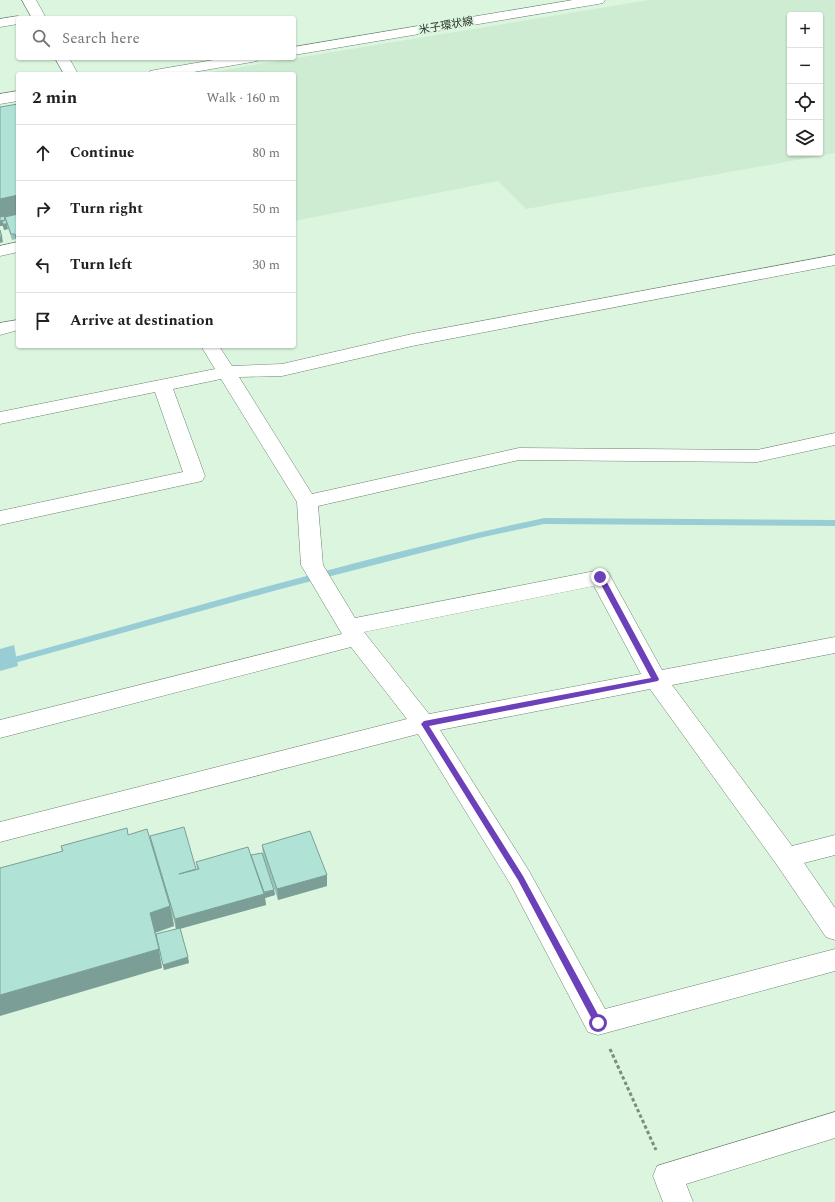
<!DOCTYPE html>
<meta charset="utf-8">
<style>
:root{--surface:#fff;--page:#f6f6f6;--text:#202124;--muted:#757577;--line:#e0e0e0}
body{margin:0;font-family:Spectral,"Noto Sans JP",serif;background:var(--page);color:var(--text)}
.controls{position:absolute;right:12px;top:12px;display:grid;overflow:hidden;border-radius:4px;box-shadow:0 1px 3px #0004}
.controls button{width:36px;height:36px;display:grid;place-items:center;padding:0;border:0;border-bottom:1px solid var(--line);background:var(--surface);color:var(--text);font:20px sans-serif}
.stop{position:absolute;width:12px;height:12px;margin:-9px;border:3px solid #6b40b8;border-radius:50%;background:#fff}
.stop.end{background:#6b40b8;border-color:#fff;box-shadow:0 1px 4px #0008}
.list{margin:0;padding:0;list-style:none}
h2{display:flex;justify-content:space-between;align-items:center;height:52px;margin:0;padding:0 16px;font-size:17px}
h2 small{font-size:13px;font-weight:400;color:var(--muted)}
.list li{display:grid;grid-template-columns:26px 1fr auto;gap:12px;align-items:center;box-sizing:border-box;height:56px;padding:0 16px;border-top:1px solid var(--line)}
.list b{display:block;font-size:15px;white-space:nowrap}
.list em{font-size:13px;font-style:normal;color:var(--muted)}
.icon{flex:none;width:22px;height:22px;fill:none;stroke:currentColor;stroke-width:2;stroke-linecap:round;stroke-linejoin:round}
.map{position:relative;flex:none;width:835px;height:1202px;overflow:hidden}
.search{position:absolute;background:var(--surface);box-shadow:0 1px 3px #0004;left:16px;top:16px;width:280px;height:44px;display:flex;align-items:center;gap:10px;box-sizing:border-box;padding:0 14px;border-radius:4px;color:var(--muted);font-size:15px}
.panel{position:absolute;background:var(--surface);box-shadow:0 1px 3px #0004;left:16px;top:72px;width:280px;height:276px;border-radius:4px}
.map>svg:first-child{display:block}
.built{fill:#cdecd1;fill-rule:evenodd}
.water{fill:#99cdd5}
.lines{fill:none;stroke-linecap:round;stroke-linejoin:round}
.stream{fill:#99cdd5;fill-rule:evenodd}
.street-casing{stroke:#6b826e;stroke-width:1}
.secondary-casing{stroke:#6b826e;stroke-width:1}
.path{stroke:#7c8c7e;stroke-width:3;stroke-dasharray:3.5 2.5;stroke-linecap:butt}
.street{fill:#fff;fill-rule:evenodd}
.secondary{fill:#fff;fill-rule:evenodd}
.wall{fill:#97c3b8}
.shaded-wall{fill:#7b9f96}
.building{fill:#b0e3d6;stroke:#7b9f96}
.route{fill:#6b40b8}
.labels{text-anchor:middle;stroke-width:3.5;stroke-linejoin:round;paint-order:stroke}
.far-street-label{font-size:11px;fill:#2a332b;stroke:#dcf5df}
</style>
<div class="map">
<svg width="835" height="1202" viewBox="0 0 835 1202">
<rect width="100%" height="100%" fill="#dcf5df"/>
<!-- built -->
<path class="built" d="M649,0H835V153L526,209L498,181L294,221V74H200ZM790,15H820V153H790Z"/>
<!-- water -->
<path class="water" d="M14,645L18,666L0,671V649Z"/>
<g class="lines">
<!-- stream -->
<path class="stream" d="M544,518L835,520V526L544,524L479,538L277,590L0,667V661C181,611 361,557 544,518Z"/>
<defs>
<g id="street">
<path d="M22,0H36L46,18H32Z"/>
<path d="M18,16L24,18H18V24L0,27V19Z"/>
<path d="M55,58H69L78,74H64Z"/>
<path d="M18,242V252L0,256V246Z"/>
<path d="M835,255V265L412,346L282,376L239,377L312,494L519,448L757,450L835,433V445L757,462L519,460L318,506L323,565L355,618L600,570L608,572L662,670L835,637V653L672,685L792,846L835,835V855L804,863L835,908V940L826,937L777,865L650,689L440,730L529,871L605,1009L835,949V971L598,1035L588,1032L511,885L418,734L0,842V822L407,719L351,647L0,738V720L342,634L301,565L297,502L221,379L173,389L205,476L202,481L0,525V511L183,472L155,392L0,424V412L215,369L201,346H219L232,366L282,364L412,334ZM594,586L641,674L429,714L364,632Z"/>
<path d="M18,320V330L0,335V323Z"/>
<path d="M835,1112V1138L686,1184L693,1202H663L653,1176L657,1166Z"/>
</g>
<g id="secondary">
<path d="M573,0H605L603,3L598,4L294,55V47Z"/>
<path d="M225,58H259L257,61L252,62L182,74H148L150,71L155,70Z"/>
<path d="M18,91V101L0,104V94Z"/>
</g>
</defs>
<!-- street casing -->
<use href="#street" class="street-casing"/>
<!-- secondary casing -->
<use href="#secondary" class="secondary-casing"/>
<!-- path -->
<path class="path" d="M610,1049L656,1150"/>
<!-- street -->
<use href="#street" class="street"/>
<!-- secondary -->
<use href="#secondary" class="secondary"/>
</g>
<!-- wall -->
<g class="wall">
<path d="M0,107L17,243L16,239L12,240L6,222L5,217V218L8,229L4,230L3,226H0Z"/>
<path d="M128,835L151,843L150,836L196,870H197L196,862L251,856L274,890L275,895L265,898L266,905L180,928L189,963L164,970L157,940L176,929L172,914L174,926L155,933L162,968L62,852L61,846Z"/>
<path d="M262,845L327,875V886L278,900L263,856Z"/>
</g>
<!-- shaded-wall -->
<g class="shaded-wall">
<path d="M18,195V215L0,218V199Z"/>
<path d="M5,220L8,229L4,230L2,221L3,226H0V221Z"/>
<path d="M0,237H2L3,242L0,243Z"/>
<path d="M18,237V243H17L16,238Z"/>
<path d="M327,875V886L278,900L277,889Z"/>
<path d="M274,890L275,895L265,898L266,905L176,930L175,919Z"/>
<path d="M170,906L174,926L154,933L150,913Z"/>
<path d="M159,949L162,968L0,1016V995Z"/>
<path d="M188,957L189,963L164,970L163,965Z"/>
</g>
<!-- building -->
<g class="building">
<path d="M18,104V195L0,199V107Z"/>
<path d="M18,214V237L16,238L15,234H11L5,217Z"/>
<path d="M4,216L5,220L0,221V217Z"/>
<path d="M6,220L7,224H3L2,221Z"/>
<path d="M0,230L2,237H0Z"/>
<path d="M184,827L196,869L179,874L199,869L196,862L248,847L264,894L175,919L150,836Z"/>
<path d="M127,828L128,835L147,829L170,906L150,913L159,949L0,995V868L63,851L61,846Z"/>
<path d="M310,831L327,875L277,889L262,845Z"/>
<path d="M262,853L274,890L264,892L251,855Z"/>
<path d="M180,928L188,957L163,965L156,934Z"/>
</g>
<!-- route -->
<path class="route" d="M600,575L604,577L659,679L658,681L429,726L523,876L601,1020L602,1023L598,1026L595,1025L518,880L421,724L424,721L651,678L597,577Z"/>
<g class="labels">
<!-- far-street labels -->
<g class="far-street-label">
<text transform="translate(446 25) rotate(-10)" y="4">米子環状線</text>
</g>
</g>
</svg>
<div class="controls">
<button>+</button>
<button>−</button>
<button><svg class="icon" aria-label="locate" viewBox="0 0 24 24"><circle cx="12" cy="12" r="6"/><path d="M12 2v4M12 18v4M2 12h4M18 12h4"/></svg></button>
<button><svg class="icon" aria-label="layers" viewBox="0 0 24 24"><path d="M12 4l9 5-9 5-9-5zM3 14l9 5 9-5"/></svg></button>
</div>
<div class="stop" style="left:598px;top:1023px"></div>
<div class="stop end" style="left:600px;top:577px"></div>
<div class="search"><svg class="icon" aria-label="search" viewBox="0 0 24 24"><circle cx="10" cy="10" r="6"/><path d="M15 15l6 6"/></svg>Search here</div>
<section class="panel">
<h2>2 min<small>Walk · 160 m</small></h2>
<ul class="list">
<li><svg class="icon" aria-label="ahead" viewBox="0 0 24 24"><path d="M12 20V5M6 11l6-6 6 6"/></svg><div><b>Continue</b></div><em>80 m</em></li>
<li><svg class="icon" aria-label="right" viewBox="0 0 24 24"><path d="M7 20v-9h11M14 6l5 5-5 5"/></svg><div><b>Turn right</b></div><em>50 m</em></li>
<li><svg class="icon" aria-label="left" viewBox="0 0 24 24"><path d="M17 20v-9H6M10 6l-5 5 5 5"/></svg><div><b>Turn left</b></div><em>30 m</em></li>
<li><svg class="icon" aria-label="arrive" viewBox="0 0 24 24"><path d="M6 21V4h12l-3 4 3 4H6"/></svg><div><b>Arrive at destination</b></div></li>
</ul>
</section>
</div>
